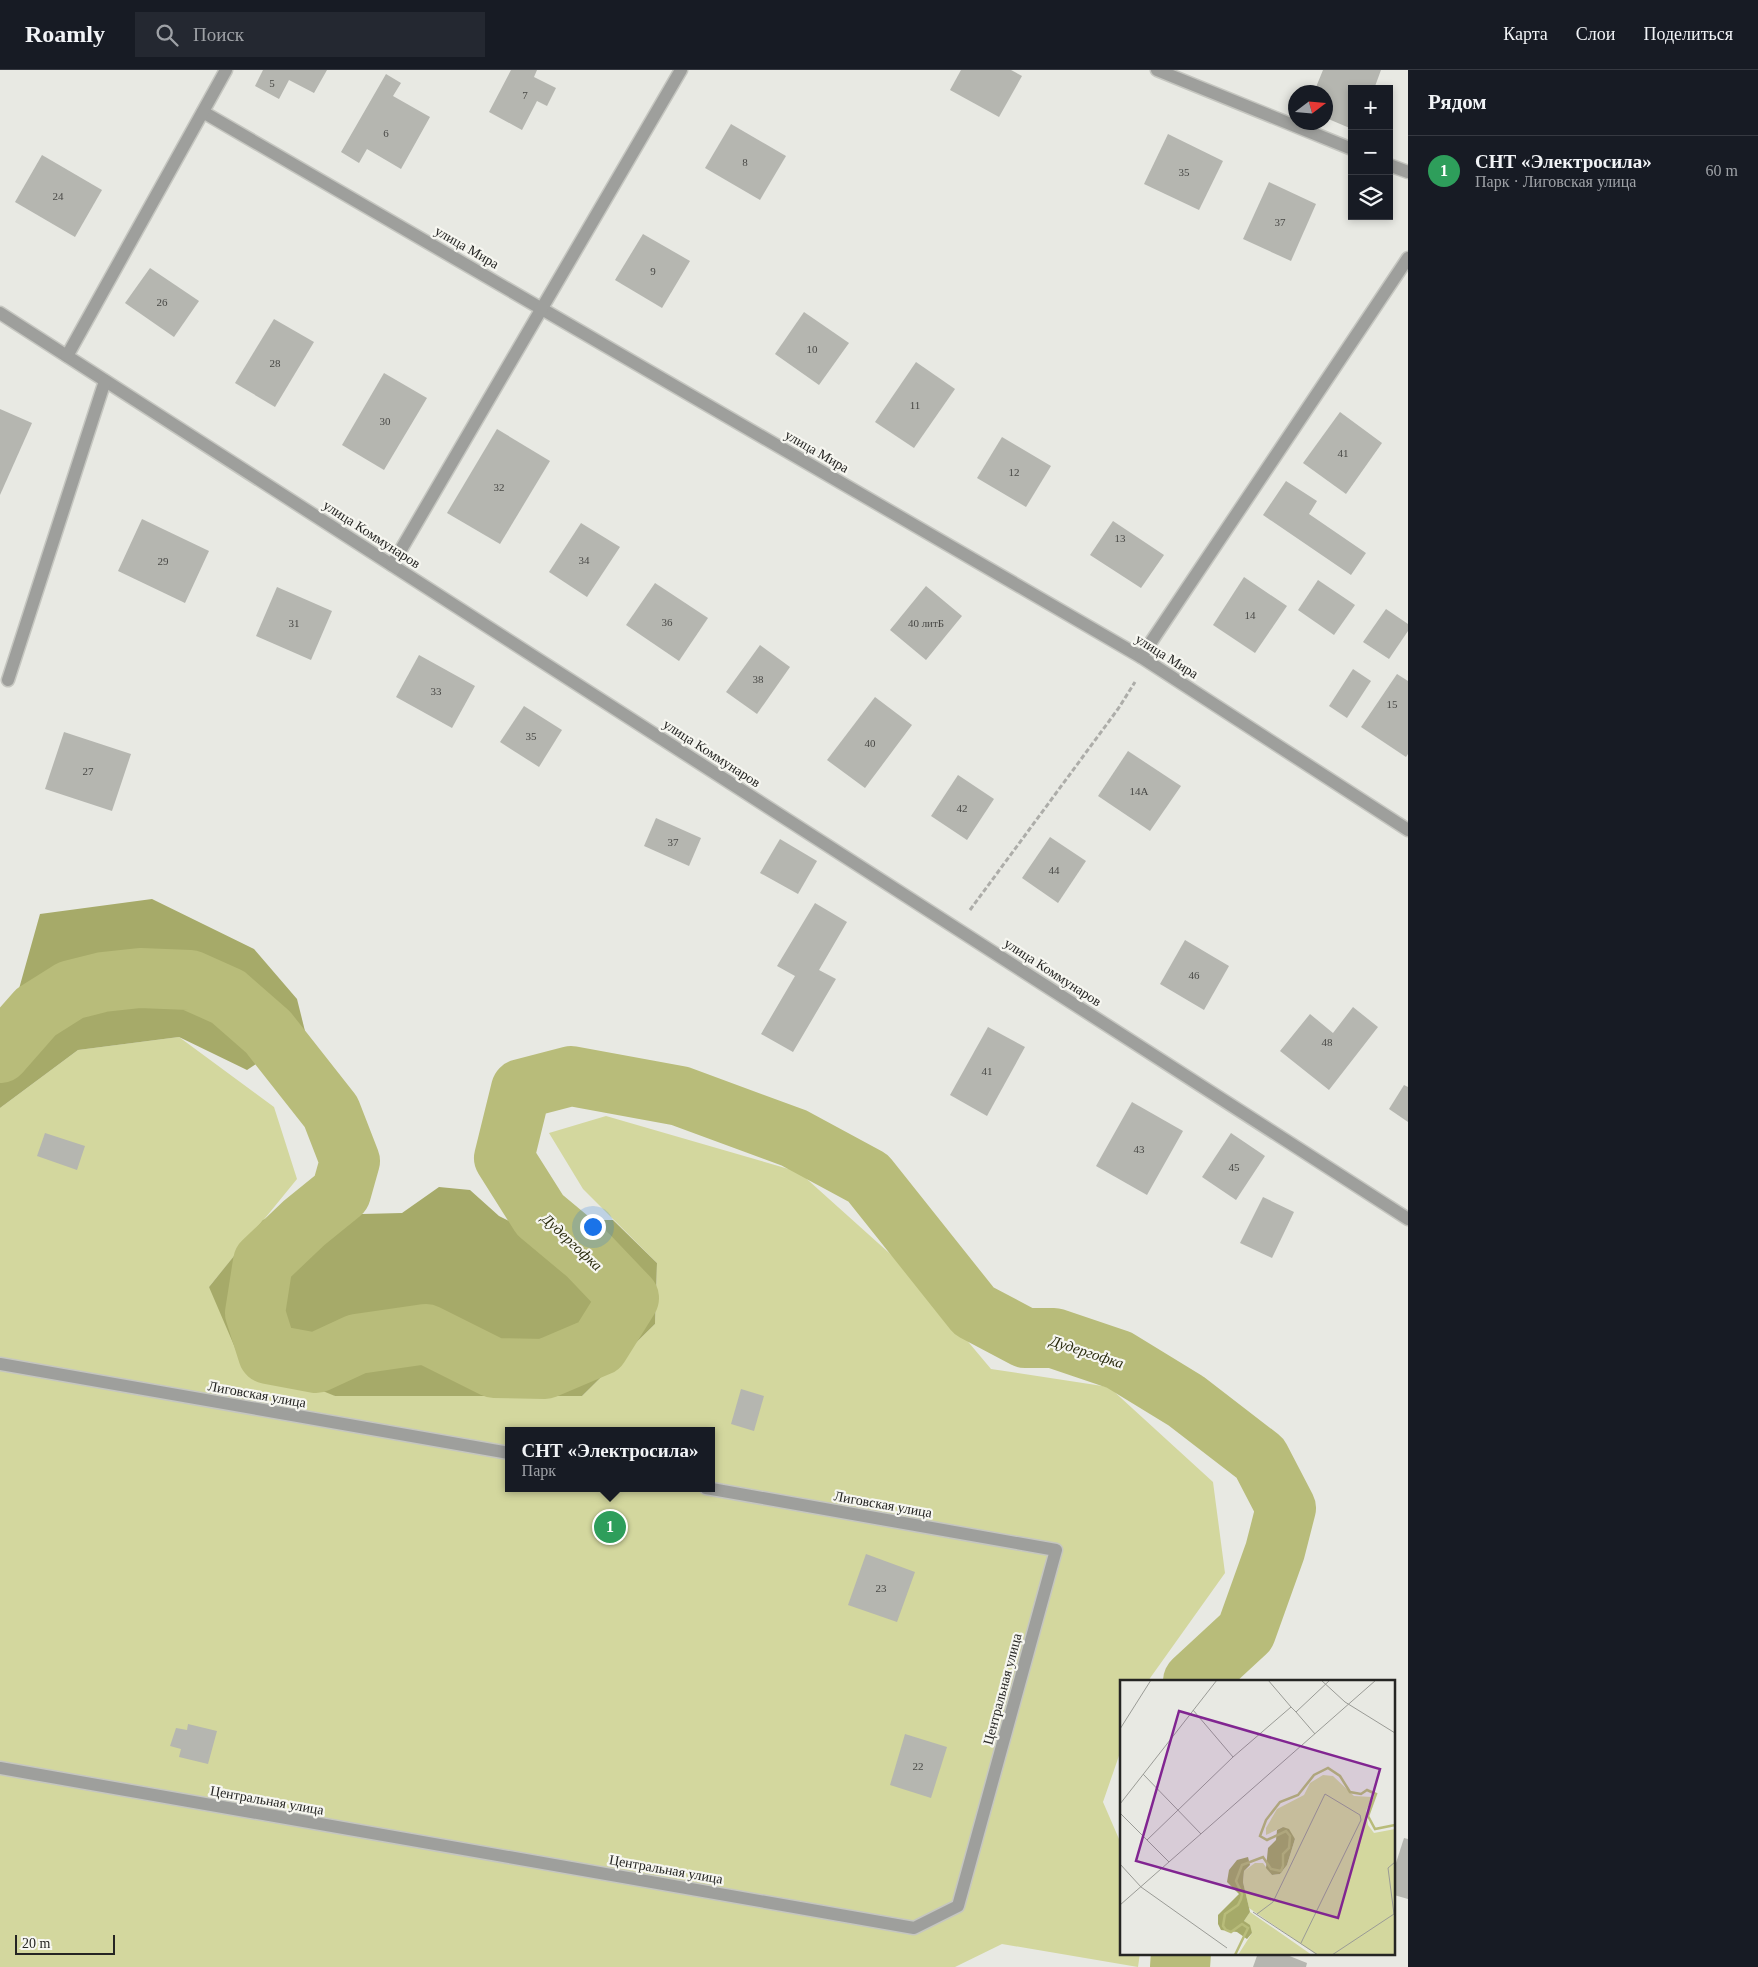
<!DOCTYPE html>
<html lang="ru">
<meta charset="utf-8">
<style>
:root{--surface:#171b24;--page:#242831;--text:#f1f3f6;--muted:#9ea1a6;--line:#363941;--accent:#bf96c9}
body{margin:0;font-family:Georgia,serif;background:var(--page);color:var(--text)}
.controls{position:absolute;right:15px;top:15px;display:grid;overflow:hidden;border-radius:0px;box-shadow:0 2px 8px #0003}
.controls button{width:45px;height:45px;display:grid;place-items:center;padding:0;border:0;border-bottom:1px solid var(--line);background:var(--surface);color:var(--text);font:25px sans-serif}
.compass{position:absolute;left:1288px;top:15px;width:45px;height:45px;border-radius:50%;background:var(--surface);box-shadow:0 2px 8px #0003;rotate:74deg}
.scale{position:absolute;left:15px;bottom:12px;width:100px;box-sizing:border-box;padding-left:5px;border:2px solid #252523;border-top:0;font-size:14px;line-height:18px;white-space:nowrap;color:#252523;-webkit-text-stroke:4px #f6f6f0;paint-order:stroke}
.you{position:absolute;left:592px;top:1156px;width:18px;height:18px;margin:-12px;border:4px solid #fff;border-radius:50%;background:#1a73e8;box-shadow:0 0 0 8px #1a73e833}
.badge{display:grid;place-items:center;width:32px;height:32px;border-radius:50%;background:var(--accent);color:#fff;font-size:16px;font-weight:700}
.pin{position:absolute;translate:-50% -50%;border:2px solid #fff;box-shadow:0 1px 5px #0006}
.popup{position:absolute;left:505px;top:1357px;width:210px;height:65px;box-sizing:border-box;display:grid;place-content:center;border-radius:0px;background:var(--surface);filter:drop-shadow(0 1px 4px #0005);font-size:16px;white-space:nowrap;color:var(--muted)}
.popup b{font-size:19px;color:var(--text)}
.popup::after{content:'';position:absolute;left:50%;top:100%;margin-left:-10px;border:10px solid transparent;border-top-color:var(--surface)}
.list{margin:0;padding:0;list-style:none}
h2{display:flex;justify-content:space-between;align-items:center;height:65px;margin:0;padding:0 20px;font-size:21px}
h2 small{font-size:16px;font-weight:400;color:var(--muted)}
.list li{display:grid;grid-template-columns:32px 1fr auto;gap:15px;align-items:center;box-sizing:border-box;height:70px;padding:0 20px;border-top:1px solid var(--line)}
.list b{display:block;font-size:19px;white-space:nowrap}
.list p{margin:0;font-size:16px;white-space:nowrap;color:var(--muted)}
.list em{font-size:16px;font-style:normal;color:var(--muted)}
.icon{flex:none;width:28px;height:28px;fill:none;stroke:currentColor;stroke-width:2;stroke-linecap:round;stroke-linejoin:round}
.map{position:relative;flex:none;width:1408px;height:1897px;overflow:hidden}
header{display:flex;align-items:center;gap:30px;box-sizing:border-box;height:70px;padding:0 25px;background:var(--surface);border-bottom:1px solid var(--line)}
header strong{font-size:24px}
nav{display:flex;gap:28px;margin-inline-start:auto;font-size:18px}
.search{width:350px;height:45px;background:var(--page);display:flex;align-items:center;gap:12px;box-sizing:border-box;padding:0 18px;border-radius:0px;color:var(--muted);font-size:19px}
main{display:flex}
aside{flex:1;background:var(--surface)}
.map>svg:first-child{display:block}
.green{fill:#d3d79e;fill-rule:evenodd}
.forest{fill:#a6aa69}
.lines{fill:none;stroke-linecap:round;stroke-linejoin:round}
.river{stroke:#b8bc7a;stroke-width:60}
.building{fill:#b5b6b0}
.minor-casing{stroke:#c5c6c0;stroke-width:15}
.path{stroke:#adada9;stroke-width:3;stroke-dasharray:5 2.5;stroke-linecap:butt}
.minor{stroke:#9e9f9c;stroke-width:12}
.labels{text-anchor:middle;stroke-width:4.5;stroke-linejoin:round;paint-order:stroke}
.number-label{font-size:11px;fill:#494946}
.street-label{font-size:14px;fill:#252523;stroke:#f6f6f0}
.water-label{font-size:15px;font-style:italic;fill:#2a2b0e;stroke:#f6f6f0}
.inset-river{fill:none;stroke:#b8bc7a;stroke-width:2.5}
.inset-road{fill:none;stroke:#9a9b96;stroke-width:1}
.view{fill:#812591;fill-opacity:0.15;stroke:#812591;stroke-width:2.5}
.inset-edge{fill:none;stroke:#252523;stroke-width:2.5}
</style>
<header>
<strong>Roamly</strong>
<div class="search"><svg class="icon" aria-label="search" viewBox="0 0 24 24"><circle cx="10" cy="10" r="6"/><path d="M15 15l6 6"/></svg>Поиск</div>
<nav><a>Карта</a><a>Слои</a><a>Поделиться</a></nav>
</header>
<main>
<div class="map">
<svg width="1408" height="1897" viewBox="0 0 1408 1897">
<rect width="100%" height="100%" fill="#e8e9e3"/>
<!-- green -->
<path class="green" d="M179,967L274,1037L297,1109L209,1217L335,1326H582L655,1254L657,1193L583,1119L549,1063L606,1046L799,1102L907,1199L991,1299L1109,1317L1213,1412L1225,1503L1148,1611H1122V1677L1103,1732L1122,1776V1883H1140L1138,1897L1002,1874L955,1897H0V1038L78,980ZM509,1361H711V1418H509Z"/>
<!-- forest -->
<g class="forest">
<path d="M152,829L254,879L297,929L305,961L247,1000L179,967L78,980L0,1038V949L15,933L40,844Z"/>
<path d="M439,1117L470,1120L499,1146L531,1162L566,1150H613L657,1193L655,1254L582,1326H335L239,1287L209,1217L263,1150L312,1130L362,1144L402,1143Z"/>
</g>
<g class="lines">
<!-- river -->
<g class="river">
<path d="M0,983L36,942L71,920L103,912L140,908L190,910L228,927L268,962L331,1042L350,1091L341,1123L304,1153L263,1192L255,1243L268,1284L316,1293L357,1274L426,1264L494,1298L545,1299L599,1276L629,1228L588,1185L540,1145L504,1088L521,1019L571,1006L680,1026L794,1068L868,1108L974,1241L1025,1268H1054L1119,1290L1186,1331L1260,1388L1286,1438L1275,1481L1246,1562L1193,1611"/>
<path d="M1180,1897L1181,1883"/>
</g>
</g>
<!-- building -->
<g class="building">
<path d="M263,0H327L314,23L289,10L279,29L255,16Z"/>
<path d="M511,0H537L534,7L556,18L547,36L537,31L522,60L489,42Z"/>
<path d="M961,0H1011L1022,6L999,47L950,20Z"/>
<path d="M1323,0H1381L1374,19H1352V59L1326,48V22H1314Z"/>
<path d="M386,4L401,13L393,26L430,47L401,99L367,79L359,93L341,82Z"/>
<path d="M731,54L786,86L760,130L705,98Z"/>
<path d="M1168,64L1223,91L1199,140L1144,114Z"/>
<path d="M42,85L102,120L75,167L15,132Z"/>
<path d="M1269,112L1316,134L1291,191L1243,169Z"/>
<path d="M643,164L690,191L662,238L615,210Z"/>
<path d="M150,198L199,231L174,267L125,233Z"/>
<path d="M804,242L849,273L819,315L775,284Z"/>
<path d="M274,249L314,272L275,337L235,313Z"/>
<path d="M916,292L955,319L914,378L875,352Z"/>
<path d="M384,303L427,328L384,400L342,375Z"/>
<path d="M0,339L32,353L0,425Z"/>
<path d="M1340,342L1382,373L1346,424L1303,393Z"/>
<path d="M497,359L550,391L500,474L447,443Z"/>
<path d="M1002,367L1051,396L1026,437L977,408Z"/>
<path d="M1286,411L1317,431L1309,444L1366,483L1351,505L1263,445Z"/>
<path d="M142,449L209,481L185,533L118,501Z"/>
<path d="M1113,451L1164,485L1141,518L1090,485Z"/>
<path d="M581,453L620,477L587,527L549,502Z"/>
<path d="M1244,507L1287,536L1255,583L1213,555Z"/>
<path d="M1318,510L1355,535L1334,565L1298,540Z"/>
<path d="M655,513L708,548L679,591L626,555Z"/>
<path d="M926,516L962,546L926,590L890,560Z"/>
<path d="M277,517L332,541L311,590L256,566Z"/>
<path d="M1386,539L1408,554V561L1389,589L1363,572Z"/>
<path d="M760,575L790,597L757,644L726,622Z"/>
<path d="M419,585L475,616L452,658L396,627Z"/>
<path d="M1353,599L1371,611L1347,648L1329,636Z"/>
<path d="M1397,604L1408,611V684L1406,687L1361,657Z"/>
<path d="M875,627L912,655L865,718L827,690Z"/>
<path d="M524,636L562,660L539,697L500,672Z"/>
<path d="M64,662L131,684L112,741L45,719Z"/>
<path d="M1128,681L1181,716L1150,761L1098,726Z"/>
<path d="M958,705L994,729L967,770L931,746Z"/>
<path d="M656,748L701,768L689,796L644,776Z"/>
<path d="M1050,767L1086,791L1058,833L1022,808Z"/>
<path d="M780,769L817,791L798,824L760,803Z"/>
<path d="M815,833L847,852L819,900L836,909L793,982L761,964L795,906L777,896Z"/>
<path d="M1185,870L1229,896L1204,940L1160,914Z"/>
<path d="M1353,937L1378,957L1329,1020L1280,981L1310,944L1333,963Z"/>
<path d="M988,957L1025,977L987,1046L950,1025Z"/>
<path d="M1404,1015L1408,1017V1052L1389,1039Z"/>
<path d="M1132,1032L1183,1061L1147,1125L1096,1096Z"/>
<path d="M45,1063L85,1076L77,1100L37,1086Z"/>
<path d="M1231,1063L1265,1086L1236,1130L1202,1107Z"/>
<path d="M1263,1127L1294,1142L1272,1188L1240,1173Z"/>
<path d="M741,1319L764,1326L754,1361L731,1354Z"/>
<path d="M866,1484L915,1502L897,1552L848,1535Z"/>
<path d="M188,1654L217,1661L208,1694L179,1687L181,1679L170,1676L176,1658L187,1660Z"/>
<path d="M905,1664L947,1677L931,1728L890,1715Z"/>
<path d="M1404,1768L1408,1769V1829L1394,1825V1799Z"/>
<path d="M1258,1883H1282L1307,1893L1306,1897H1253Z"/>
</g>
<g class="lines">
<defs>
<g id="minor">
<path d="M1157,0L1352,79"/>
<path d="M203,42L1141,587L1408,760"/>
<path d="M1389,95L1408,102"/>
<path d="M0,243L1408,1149"/>
<path d="M67,286L226,0"/>
<path d="M392,495L681,0"/>
<path d="M1141,587L1408,188"/>
<path d="M8,610L105,311"/>
<path d="M0,1294L509,1383"/>
<path d="M0,1698L914,1858L958,1836L1056,1480L706,1418"/>
</g>
</defs>
<!-- minor casing -->
<use href="#minor" class="minor-casing"/>
<!-- path -->
<path class="path" d="M970,840L1118,639L1135,612"/>
<!-- minor -->
<use href="#minor" class="minor"/>
</g>
<g class="labels">
<!-- number labels -->
<g class="number-label">
<text x="272" y="17">5</text>
<text x="525" y="29">7</text>
<text x="386" y="67">6</text>
<text x="745" y="96">8</text>
<text x="1184" y="106">35</text>
<text x="58" y="130">24</text>
<text x="1280" y="156">37</text>
<text x="653" y="205">9</text>
<text x="162" y="236">26</text>
<text x="812" y="283">10</text>
<text x="275" y="297">28</text>
<text x="915" y="339">11</text>
<text x="385" y="355">30</text>
<text x="1343" y="387">41</text>
<text x="1014" y="406">12</text>
<text x="499" y="421">32</text>
<text x="1120" y="472">13</text>
<text x="584" y="494">34</text>
<text x="163" y="495">29</text>
<text x="1250" y="549">14</text>
<text x="667" y="556">36</text>
<text x="294" y="557">31</text>
<text x="926" y="557">40 литБ</text>
<text x="758" y="613">38</text>
<text x="436" y="625">33</text>
<text x="1392" y="638">15</text>
<text x="531" y="670">35</text>
<text x="870" y="677">40</text>
<text x="88" y="705">27</text>
<text x="1139" y="725">14А</text>
<text x="962" y="742">42</text>
<text x="673" y="776">37</text>
<text x="1054" y="804">44</text>
<text x="1194" y="909">46</text>
<text x="1327" y="976">48</text>
<text x="987" y="1005">41</text>
<text x="1139" y="1083">43</text>
<text x="1234" y="1101">45</text>
<text x="881" y="1522">23</text>
<text x="918" y="1700">22</text>
</g>
<!-- street labels -->
<g class="street-label">
<text transform="translate(467 177) rotate(30)" y="5">улица Мира</text>
<text transform="translate(817 381) rotate(30)" y="5">улица Мира</text>
<text transform="translate(372 464) rotate(33)" y="5">улица Коммунаров</text>
<text transform="translate(1167 586) rotate(32)" y="5">улица Мира</text>
<text transform="translate(712 683) rotate(33)" y="5">улица Коммунаров</text>
<text transform="translate(1053 902) rotate(33)" y="5">улица Коммунаров</text>
<text transform="translate(257 1324) rotate(10)" y="5">Лиговская улица</text>
<text transform="translate(883 1434) rotate(10)" y="5">Лиговская улица</text>
<text transform="translate(1002 1619) rotate(-75)" y="5">Центральная улица</text>
<text transform="translate(267 1730) rotate(10)" y="5">Центральная улица</text>
<text transform="translate(666 1799) rotate(10)" y="5">Центральная улица</text>
</g>
<!-- water labels -->
<g class="water-label">
<text transform="translate(572 1172) rotate(43)" y="5">Дудергофка</text>
<text transform="translate(1087 1282) rotate(18)" y="5">Дудергофка</text>
</g>
</g>
<!-- overview -->
<g transform="translate(1120 1610)">
<rect width="275" height="275" fill="#e8e9e3"/>
<path d="M203,95L213,96L234,116L252,117L246,131L248,145L254,153L275,149V275H197L129,228L123,202L124,191L135,183H143L152,195L160,194L167,185L175,159L163,147L146,155V148L157,129L184,115L190,103ZM130,232L169,259L192,275H118L132,253L124,241Z" fill="#d3d79e"/>
<path d="M163,147L169,149L175,159L167,185L160,194L152,195L146,188L148,168L156,160L157,150ZM128,177L130,185L124,191L123,202L130,232L124,241L130,245L132,253L127,259L117,252L101,250L98,244V235L119,214L107,202L109,190L117,180Z" fill="#a6aa69"/>
<path class="inset-river" d="M115,275L128,248L122,244L111,252L106,250L103,246L105,234L118,225L121,219L122,214L116,201L122,185L143,177L151,189L161,191L163,186V174L169,168L170,156L166,151L147,160L140,156L146,140L160,122L178,115L194,95L208,88L220,96L230,112L241,114L247,110L256,114L248,136L255,149L275,145"/>
<path class="inset-road" d="M148,0L171,27M201,0L225,22L275,53M73,30L113,77M176,32L195,54M0,49L31,0M23,94L81,154M0,124L97,0M0,133L49,182M27,160L113,77L171,27L176,32L210,0M0,184L21,207L107,268M0,225L256,0M133,232L198,275M137,234L153,222L205,114L240,135L241,140L181,263M212,275L274,234L268,188L275,182"/>
<path class="view" d="M59,31L260,89L218,238L16,181Z"/>
<rect width="275" height="275" class="inset-edge"/>
</g>
</svg>
<div class="controls">
<button>+</button>
<button>−</button>
<button><svg class="icon" aria-label="layers" viewBox="0 0 24 24"><path d="M12 4l9 5-9 5-9-5zM3 14l9 5 9-5"/></svg></button>
</div>
<svg class="compass" viewBox="-18 -18 36 36"><path d="M0-13l5 13h-10z" fill="#e53935"/><path d="M0 13l5-13h-10z" fill="#9ea1a6"/></svg>
<div class="scale">20 m</div>
<div class="you"></div>
<div class="pin badge" style="left:610px;top:1457px;background:#2e9e5b">1</div>
<div class="popup"><b>СНТ «Электросила»</b>Парк</div>
</div>
<aside>
<h2>Рядом<small></small></h2>
<ul class="list">
<li><span class="badge" style="background:#2e9e5b">1</span><div><b>СНТ «Электросила»</b><p>Парк · Лиговская улица</p></div><em>60 m</em></li>
</ul>
</aside>
</main>
